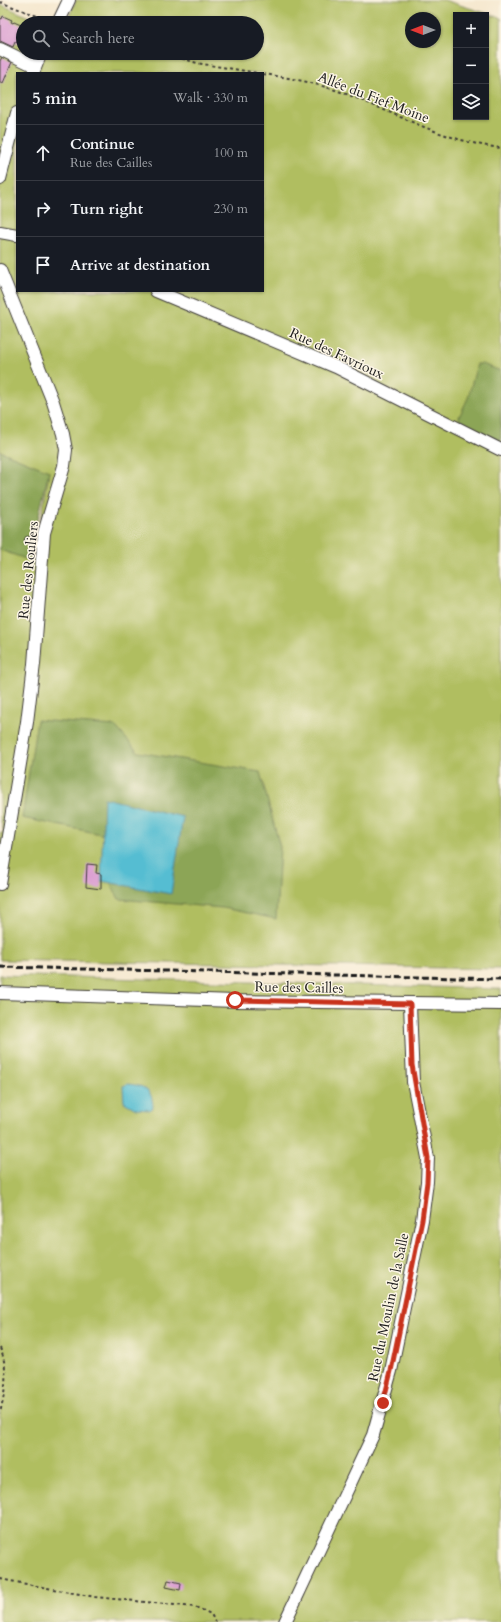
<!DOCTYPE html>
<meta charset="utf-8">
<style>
:root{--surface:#171b24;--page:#242831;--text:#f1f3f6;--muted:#9ea1a6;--line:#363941}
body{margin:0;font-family:Cardo,serif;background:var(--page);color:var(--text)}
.controls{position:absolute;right:12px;top:12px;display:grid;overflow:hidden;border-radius:0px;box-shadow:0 1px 3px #0004}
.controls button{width:36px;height:36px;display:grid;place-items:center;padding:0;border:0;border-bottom:1px solid var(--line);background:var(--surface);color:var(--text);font:20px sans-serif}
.compass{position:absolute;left:405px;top:12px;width:36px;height:36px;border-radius:50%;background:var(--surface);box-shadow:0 1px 3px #0004;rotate:270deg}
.stop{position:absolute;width:12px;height:12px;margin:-9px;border:3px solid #c8321e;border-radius:50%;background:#fff}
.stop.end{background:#c8321e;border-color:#fff;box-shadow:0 1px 4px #0008}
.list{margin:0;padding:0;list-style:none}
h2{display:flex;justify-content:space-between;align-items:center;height:52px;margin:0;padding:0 16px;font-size:17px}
h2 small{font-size:13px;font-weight:400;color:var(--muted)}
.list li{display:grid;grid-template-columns:26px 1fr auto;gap:12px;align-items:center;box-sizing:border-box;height:56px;padding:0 16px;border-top:1px solid var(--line)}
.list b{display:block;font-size:15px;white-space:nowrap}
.list p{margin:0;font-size:13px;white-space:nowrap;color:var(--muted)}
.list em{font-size:13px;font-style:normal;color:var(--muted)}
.icon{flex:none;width:22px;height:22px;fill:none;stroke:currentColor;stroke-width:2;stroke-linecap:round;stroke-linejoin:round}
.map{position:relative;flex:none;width:501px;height:1622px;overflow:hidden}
.search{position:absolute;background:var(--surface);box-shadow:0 1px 3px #0004;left:16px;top:16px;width:248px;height:44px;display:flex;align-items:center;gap:10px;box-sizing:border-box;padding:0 14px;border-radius:22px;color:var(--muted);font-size:15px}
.panel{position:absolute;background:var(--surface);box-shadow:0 1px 3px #0004;left:16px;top:72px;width:248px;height:220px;border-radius:0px}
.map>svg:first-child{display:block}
.green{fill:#b0be61;stroke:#666d3e;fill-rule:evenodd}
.forest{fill:#8ca557;stroke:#54603a}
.water{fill:#55bdd2;stroke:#386c77}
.building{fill:#d897d0}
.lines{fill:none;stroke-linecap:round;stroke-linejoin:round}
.service-casing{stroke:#3d3a37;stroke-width:8}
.minor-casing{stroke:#3d3a37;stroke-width:14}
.path{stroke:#3d3a37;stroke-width:2;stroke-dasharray:3 3;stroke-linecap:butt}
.service{stroke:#fff;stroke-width:6}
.minor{stroke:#fff;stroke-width:12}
.rail{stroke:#1c1c1c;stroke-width:3;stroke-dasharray:6 3;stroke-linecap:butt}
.route{stroke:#c8321e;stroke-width:5}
.labels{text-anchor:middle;stroke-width:3;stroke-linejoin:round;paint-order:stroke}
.street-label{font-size:14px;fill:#1c1c1c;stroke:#fcf5e5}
</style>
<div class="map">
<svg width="501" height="1622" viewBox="0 0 501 1622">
<rect width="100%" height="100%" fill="#fcf5e5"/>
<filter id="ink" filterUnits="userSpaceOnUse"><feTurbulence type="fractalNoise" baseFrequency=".025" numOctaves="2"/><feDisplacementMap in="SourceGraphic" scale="8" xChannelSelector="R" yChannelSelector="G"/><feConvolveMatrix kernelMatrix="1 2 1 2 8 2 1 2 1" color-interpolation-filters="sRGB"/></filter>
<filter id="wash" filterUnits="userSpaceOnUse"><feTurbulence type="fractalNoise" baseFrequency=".012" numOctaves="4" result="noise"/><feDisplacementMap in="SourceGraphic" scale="16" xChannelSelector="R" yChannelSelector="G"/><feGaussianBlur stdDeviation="0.9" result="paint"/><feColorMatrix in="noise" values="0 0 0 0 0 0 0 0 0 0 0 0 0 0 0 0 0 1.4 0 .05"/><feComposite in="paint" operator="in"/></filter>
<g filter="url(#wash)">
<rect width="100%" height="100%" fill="#f5e7cd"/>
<!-- green -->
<g class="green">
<path d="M76,0H444L501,18V969L0,960V832L4,833L0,817V547L35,559L49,472L0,451V4L42,23H23V53H257V23H66ZM456,15H486V117H456ZM411,18H435V42H411ZM17,73H263V291H17Z"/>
<path d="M0,975L501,989V1622H0Z"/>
</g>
<!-- forest -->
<g class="forest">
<path d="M477,364H482L501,371V441L461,423L459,417L468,398Z"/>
<path d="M0,451L49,471L29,560L0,550Z"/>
<path d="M37,720L115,726L138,752L260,772L280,847L276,919L223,908L119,899L111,884V836L22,818Z"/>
</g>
<!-- water -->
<g class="water">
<path d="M104,798L183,817L171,894L101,881Z"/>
<path d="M128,1084C145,1086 152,1089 153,1107L150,1110L136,1109L124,1102L123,1086Z"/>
</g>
<g id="blocks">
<!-- building -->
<g class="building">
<path d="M3,16L12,20L11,22L13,23L14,22L23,26V43L15,42L13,47L0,41V18L2,19Z"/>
<path d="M2,57L12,62L3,83L0,82V61Z"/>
<path d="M87,864L97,865L96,873L101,874V889L86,887Z"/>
<path d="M168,1580L181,1583L180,1590L166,1587Z"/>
</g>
</g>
</g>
<g filter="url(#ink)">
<use href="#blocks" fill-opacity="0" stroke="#3d3a37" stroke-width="1"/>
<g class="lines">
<defs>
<path id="service" d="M28,540L43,546"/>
<g id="minor">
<path d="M58,23L69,0"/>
<path d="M0,49L35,66"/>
<path d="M33,73L41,53"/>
<path d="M0,179L17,113"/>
<path d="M0,232L17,235"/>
<path d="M0,270L53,402L63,434L66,450L64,466L44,533L34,664L27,722L0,884"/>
<path d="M156,291L336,367L501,450"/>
<path d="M0,993L235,1001L501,1004"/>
<path d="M285,1622L373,1435L391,1371L422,1220L427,1182L428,1158L413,1082L410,1004"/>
</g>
</defs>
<!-- service casing -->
<use href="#service" class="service-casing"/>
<!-- minor casing -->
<use href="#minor" class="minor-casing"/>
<!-- path -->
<g class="path">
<path d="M0,2L48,20"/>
<path d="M165,53L197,63L257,73"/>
<path d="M263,74C292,78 321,84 349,95C399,115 447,142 501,148"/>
<path d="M0,1348C9,1369 5,1392 0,1413"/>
<path d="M0,1579L95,1597L195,1607L211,1614L215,1622"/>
</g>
<!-- service -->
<use href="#service" class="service"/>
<!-- minor -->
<use href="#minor" class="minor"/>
<!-- rail -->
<path class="rail" d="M0,967L501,979"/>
</g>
</g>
<g class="lines" filter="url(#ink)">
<!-- route -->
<path class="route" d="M235,1000L410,1004L412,1065L428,1158L427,1182L422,1220L391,1371L383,1403"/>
</g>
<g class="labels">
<!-- street labels -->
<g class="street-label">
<text transform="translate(374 97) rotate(21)" y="5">Allée du Fief Moine</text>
<text transform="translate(337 353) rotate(25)" y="5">Rue des Favrioux</text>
<text transform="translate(28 570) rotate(-84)" y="5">Rue des Rouliers</text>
<text transform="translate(299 987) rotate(1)" y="5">Rue des Cailles</text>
<text transform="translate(388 1307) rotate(-78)" y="5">Rue du Moulin de la Salle</text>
</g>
</g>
</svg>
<div class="controls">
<button>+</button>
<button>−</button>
<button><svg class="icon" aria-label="layers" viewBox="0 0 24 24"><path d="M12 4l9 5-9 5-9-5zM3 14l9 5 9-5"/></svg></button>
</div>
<svg class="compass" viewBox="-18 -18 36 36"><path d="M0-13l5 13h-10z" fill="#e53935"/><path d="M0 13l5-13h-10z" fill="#9ea1a6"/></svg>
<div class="stop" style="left:235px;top:1000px"></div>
<div class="stop end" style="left:383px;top:1403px"></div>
<div class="search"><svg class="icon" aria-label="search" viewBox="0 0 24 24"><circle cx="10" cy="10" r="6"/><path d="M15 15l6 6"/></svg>Search here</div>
<section class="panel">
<h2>5 min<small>Walk · 330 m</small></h2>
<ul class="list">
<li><svg class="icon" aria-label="ahead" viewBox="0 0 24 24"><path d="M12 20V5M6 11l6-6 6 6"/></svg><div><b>Continue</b><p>Rue des Cailles</p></div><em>100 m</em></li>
<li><svg class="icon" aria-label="right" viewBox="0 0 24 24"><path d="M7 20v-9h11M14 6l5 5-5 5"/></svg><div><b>Turn right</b></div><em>230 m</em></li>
<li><svg class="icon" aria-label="arrive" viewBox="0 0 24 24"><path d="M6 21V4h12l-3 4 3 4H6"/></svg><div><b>Arrive at destination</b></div></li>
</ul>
</section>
</div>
